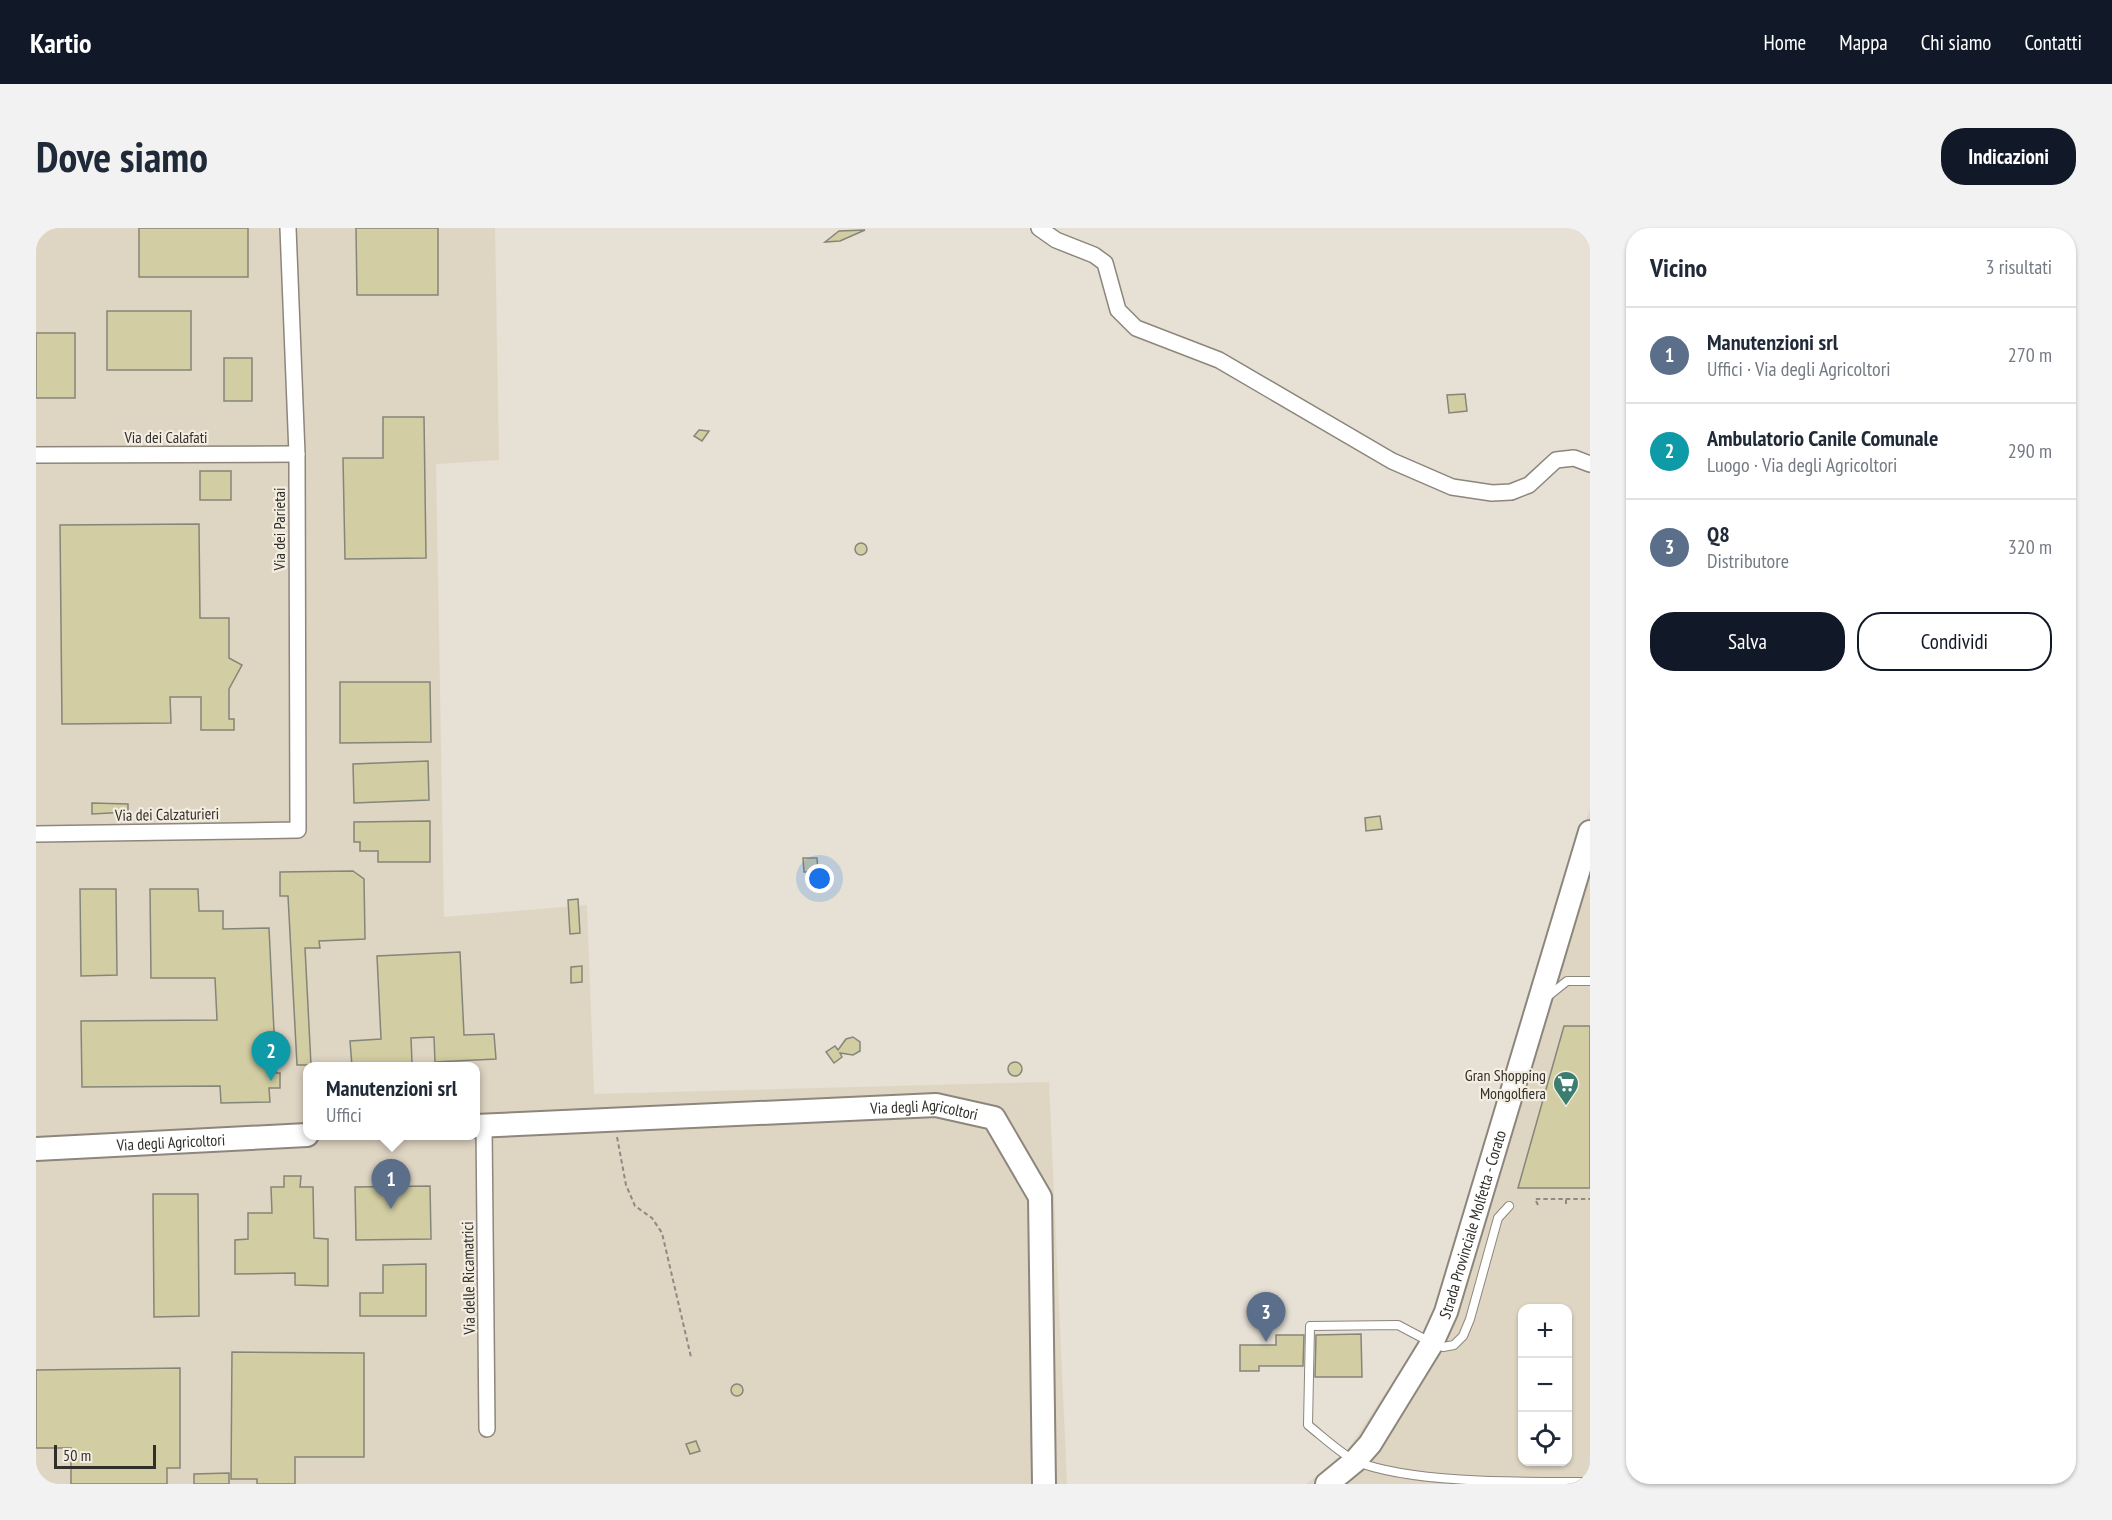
<!DOCTYPE html>
<html lang="it">
<meta charset="utf-8">
<style>
:root{--surface:#fff;--page:#f2f2f3;--text:#1f2937;--muted:#747a83;--line:#e0e1e3;--accent:#111827}
body{margin:0;font-family:"PT Sans Narrow",sans-serif;background:var(--page);color:var(--text)}
.controls{position:absolute;right:18px;bottom:18px;display:grid;overflow:hidden;border-radius:12px;box-shadow:0 2px 4px #0004}
.controls button{width:54px;height:54px;display:grid;place-items:center;padding:0;border:0;border-bottom:2px solid var(--line);background:var(--surface);color:var(--text);font:30px sans-serif}
.scale{position:absolute;left:18px;bottom:15px;width:102px;box-sizing:border-box;padding-left:6px;border:3px solid #312f2a;border-top:0;font-size:16px;line-height:21px;white-space:nowrap;color:#312f2a;-webkit-text-stroke:4px #f3ede2;paint-order:stroke}
.you{position:absolute;left:784px;top:651px;width:21px;height:21px;margin:-15px;border:4px solid #fff;border-radius:50%;background:#1a73e8;box-shadow:0 0 0 9px #1a73e833}
.badge{display:grid;place-items:center;width:39px;height:39px;border-radius:50%;background:var(--accent);color:#fff;font-size:20px;font-weight:700}
.pin{position:absolute;translate:-50% -50px;filter:drop-shadow(0 2px 3px #0008)}
.pin::after{content:'';position:absolute;top:32px;width:21px;height:18px;background:inherit;clip-path:polygon(0 0,100% 0,50% 100%)}
.popup{position:absolute;left:267px;top:834px;width:177px;height:78px;box-sizing:border-box;display:grid;place-content:center;border-radius:12px;background:var(--surface);filter:drop-shadow(0 2px 4px #0005);font-size:20px;white-space:nowrap;color:var(--muted)}
.popup b{font-size:22px;color:var(--text)}
.popup::after{content:'';position:absolute;left:50%;top:100%;margin-left:-12px;border:12px solid transparent;border-top-color:var(--surface)}
.list{margin:0;padding:0;list-style:none}
h2{display:flex;justify-content:space-between;align-items:center;height:78px;margin:0;padding:0 24px;font-size:26px}
h2 small{font-size:20px;font-weight:400;color:var(--muted)}
.list li{display:grid;grid-template-columns:39px 1fr auto;gap:18px;align-items:center;box-sizing:border-box;height:96px;padding:0 24px;border-top:2px solid var(--line)}
.list b{display:block;font-size:22px;white-space:nowrap}
.list p{margin:0;font-size:20px;white-space:nowrap;color:var(--muted)}
.list em{font-size:20px;font-style:normal;color:var(--muted)}
.actions{display:flex;gap:12px;padding:18px 24px}
.actions a{flex:1;padding:14px 0;border:2px solid var(--accent);border-radius:24px;text-align:center;font-size:21px;color:var(--accent)}
.actions .main{background:var(--accent);color:#fff}
.icon{flex:none;width:33px;height:33px;fill:none;stroke:currentColor;stroke-width:2;stroke-linecap:round;stroke-linejoin:round}
.map{position:relative;flex:none;width:1554px;height:1256px;overflow:hidden;border-radius:24px}
header{display:flex;align-items:center;gap:36px;box-sizing:border-box;height:84px;padding:0 30px;background:var(--accent);color:#fff}
header strong{font-size:28px}
nav{display:flex;gap:33px;margin-inline-start:auto;font-size:21px}
.intro{display:flex;align-items:center;justify-content:space-between;box-sizing:border-box;height:144px;padding:0 36px}
h1{margin:0;font-size:42px}
.button{padding:15px 27px;border-radius:24px;background:var(--accent);color:#fff;font-size:21px;font-weight:700}
main{display:flex;gap:36px;padding:0 36px}
aside{flex:1;background:var(--surface);border-radius:24px;box-shadow:0 2px 4px #0004}
.map>svg:first-child{display:block}
.built{fill:#dfd5c3;fill-rule:evenodd}
.building{fill:#d2cda2;stroke:#868579;stroke-width:1.5}
.lines{fill:none;stroke-linecap:round;stroke-linejoin:round}
.lane-casing{stroke:#8c867c;stroke-width:10}
.street-casing{stroke:#8c867c;stroke-width:18}
.secondary-casing{stroke:#8c867c;stroke-width:26}
.path{stroke:#8f8b83;stroke-width:2;stroke-dasharray:4.5 3;stroke-linecap:butt}
.lane{stroke:#fff;stroke-width:8}
.street{stroke:#fff;stroke-width:15}
.secondary{stroke:#fff;stroke-width:22}
.labels{text-anchor:middle;stroke-width:4.5;stroke-linejoin:round;paint-order:stroke}
.street-label{font-size:16px;fill:#312f2a;stroke:#f3ede2}
.poi-label{font-size:16px;fill:#312f2a;stroke:#f3ede2;text-anchor:end}
</style>
<header>
<strong>Kartio</strong>
<nav><a>Home</a><a>Mappa</a><a>Chi siamo</a><a>Contatti</a></nav>
</header>
<div class="intro"><h1>Dove siamo</h1><a class="button">Indicazioni</a></div>
<main>
<div class="map">
<svg width="1554" height="1256" viewBox="0 0 1554 1256">
<rect width="100%" height="100%" fill="#e6e0d5"/>
<!-- built -->
<g class="built">
<path d="M0,0H459L463,232L400,236L408,689L551,677L558,866L1013,854L1031,1256H0ZM271,838H439V908H271Z"/>
<path d="M1554,580V1256H1270L1307,1229L1395,1096ZM1486,1080H1532V1234H1486Z"/>
</g>
<!-- building -->
<g class="building">
<rect x="103" y="0" width="109" height="49"/>
<path d="M320,0H402V67H321Z"/>
<path d="M829,2L804,13L789,14L803,3Z"/>
<rect x="71" y="83" width="84" height="59"/>
<rect x="0" y="105" width="39" height="65"/>
<rect x="188" y="130" width="28" height="43"/>
<path d="M1429,166L1431,183L1413,185L1411,167Z"/>
<path d="M347,189H388L390,330L309,331L307,230H347Z"/>
<path d="M663,202L673,203L666,213L658,208Z"/>
<rect x="164" y="243" width="31" height="29"/>
<path d="M163,296L164,390H193V430L206,437L193,461V491H198V502H165V469H134L135,495L26,496L24,297Z"/>
<circle cx="825" cy="321" r="6"/>
<path d="M304,454H394L395,514L304,515Z"/>
<path d="M392,533L393,572L318,575L317,536Z"/>
<path d="M56,575L92,576V584L56,586Z"/>
<path d="M1344,588L1346,601L1330,603L1329,590Z"/>
<path d="M394,593V634H342V623H324V614H318V594Z"/>
<path d="M767,630H781L782,644H768Z"/>
<path d="M317,643L328,651L329,711L283,713L284,720H269L275,837H261L252,668H244V644Z"/>
<path d="M44,661H80L81,747L45,748Z"/>
<path d="M114,661H162L163,683H187V701L233,700L240,845H244V860H233L234,874L185,875L184,858L46,859L45,793L181,792L179,750H115Z"/>
<path d="M542,671L544,705L534,706L532,672Z"/>
<path d="M424,724L428,807L458,806L460,831L399,834L398,809L375,810L376,835L316,838L314,813L345,811L341,728Z"/>
<path d="M546,738V754L535,755V739Z"/>
<path d="M1528,798H1554V960H1482Z"/>
<path d="M817,809L824,814V823L817,827L804,825L806,829L798,835L790,824L799,818L802,822L810,811Z"/>
<circle cx="979" cy="841" r="7"/>
<path d="M248,948H265L264,959H277L278,1010L292,1011V1058L259,1057V1045L199,1046V1012L212,1011V985H236L235,959H248Z"/>
<path d="M394,958L395,1011L320,1012L319,959Z"/>
<path d="M117,966H162L163,1088L118,1089Z"/>
<path d="M390,1036V1088H324V1065H347V1037Z"/>
<path d="M1325,1106L1326,1149H1279L1280,1107Z"/>
<path d="M1240,1107H1268L1267,1138H1223V1143H1204V1117H1240Z"/>
<path d="M196,1124L328,1125V1229H259V1256H221V1251H195Z"/>
<path d="M144,1140V1240H131V1256H35V1220H0V1142Z"/>
<circle cx="701" cy="1162" r="6"/>
<path d="M660,1213L664,1223L654,1226L650,1216Z"/>
<path d="M193,1245V1256H158V1246Z"/>
</g>
<g class="lines">
<defs>
<g id="lane">
<path d="M1511,769L1531,753H1554"/>
<path d="M1473,978L1462,990L1434,1091L1427,1108L1418,1117L1407,1119L1396,1115L1362,1097L1274,1098L1272,1197C1287,1209 1303,1224 1319,1233C1376,1256 1489,1254 1554,1254"/>
</g>
<g id="street">
<path d="M1003,0L1020,12L1058,27L1069,35L1082,82L1100,100L1183,132L1356,233L1416,259L1456,265L1475,264L1493,257L1520,232L1538,230L1554,236"/>
<path d="M0,227L261,226"/>
<path d="M0,606L262,602L261,226L252,0"/>
<path d="M448,898L451,1201"/>
</g>
<g id="secondary">
<path id="s1" d="M439,898L900,877L958,890L1004,969L1008,1256"/>
<path id="s2" d="M0,921L271,907"/>
<path id="s3" d="M1291,1256L1319,1233L1334,1216L1396,1115L1410,1084L1554,604"/>
</g>
</defs>
<!-- lane casing -->
<use href="#lane" class="lane-casing"/>
<!-- street casing -->
<use href="#street" class="street-casing"/>
<!-- secondary casing -->
<use href="#secondary" class="secondary-casing"/>
<!-- path -->
<g class="path">
<path d="M581,909L590,957L599,978L616,990L626,1005L655,1129"/>
<path d="M1530,976V969"/>
<path d="M1502,977L1499,971H1554"/>
</g>
<!-- lane -->
<use href="#lane" class="lane"/>
<!-- street -->
<use href="#street" class="street"/>
<!-- secondary -->
<use href="#secondary" class="secondary"/>
</g>
<!-- icons -->
<defs>
<symbol id="supermarket-pin" viewBox="-11 -11 22 30"><path d="M0 17L-7.5 6A9.5 9.5 0 1 1 7.5 6Z" fill="#3b7d6e" stroke="#f3ede2"/><path d="M-6-5.5h2.5l.6 2H6L4.5 2H-2.5L-4.4-4H-6ZM-1.5 3.2a1.3 1.3 0 1 0 .1 0ZM3 3.2a1.3 1.3 0 1 0 .1 0Z" fill="#fff"/></symbol>
</defs>
<g fill-rule="evenodd">
<use href="#supermarket-pin" x="1515" y="841" width="30" height="40"/>
</g>
<g class="labels">
<!-- street labels -->
<g class="street-label">
<text x="130" y="215">Via dei Calafati</text>
<text transform="translate(243 301) rotate(-90)" y="6">Via dei Parietai</text>
<text transform="translate(131 586) rotate(-1)" y="6">Via dei Calzaturieri</text>
<text dy="6" stroke="none"><textPath href="#s1" startOffset="450">Via degli Agricoltori</textPath></text>
<text dy="6" stroke="none"><textPath href="#s2" startOffset="135">Via degli Agricoltori</textPath></text>
<text dy="6" stroke="none"><textPath href="#s3" startOffset="303">Strada Provinciale Molfetta - Corato</textPath></text>
<text transform="translate(432 1050) rotate(-91)" y="6">Via delle Ricamatrici</text>
</g>
<!-- poi labels -->
<g class="poi-label">
<text x="1510" y="853">Gran Shopping<tspan x="1510" dy="18">Mongolfiera</tspan></text>
</g>
</g>
</svg>
<div class="controls">
<button>+</button>
<button>−</button>
<button><svg class="icon" aria-label="locate" viewBox="0 0 24 24"><circle cx="12" cy="12" r="6"/><path d="M12 2v4M12 18v4M2 12h4M18 12h4"/></svg></button>
</div>
<div class="scale">50 m</div>
<div class="you"></div>
<div class="pin badge" style="left:355px;top:981px;background:#5c6f8a">1</div>
<div class="popup"><b>Manutenzioni srl</b>Uffici</div>
<div class="pin badge" style="left:235px;top:853px;background:#0f9aa8">2</div>
<div class="pin badge" style="left:1230px;top:1114px;background:#5c6f8a">3</div>
</div>
<aside>
<h2>Vicino<small>3 risultati</small></h2>
<ul class="list">
<li><span class="badge" style="background:#5c6f8a">1</span><div><b>Manutenzioni srl</b><p>Uffici · Via degli Agricoltori</p></div><em>270 m</em></li>
<li><span class="badge" style="background:#0f9aa8">2</span><div><b>Ambulatorio Canile Comunale</b><p>Luogo · Via degli Agricoltori</p></div><em>290 m</em></li>
<li><span class="badge" style="background:#5c6f8a">3</span><div><b>Q8</b><p>Distributore</p></div><em>320 m</em></li>
</ul>
<div class="actions"><a class="main">Salva</a><a>Condividi</a></div>
</aside>
</main>
